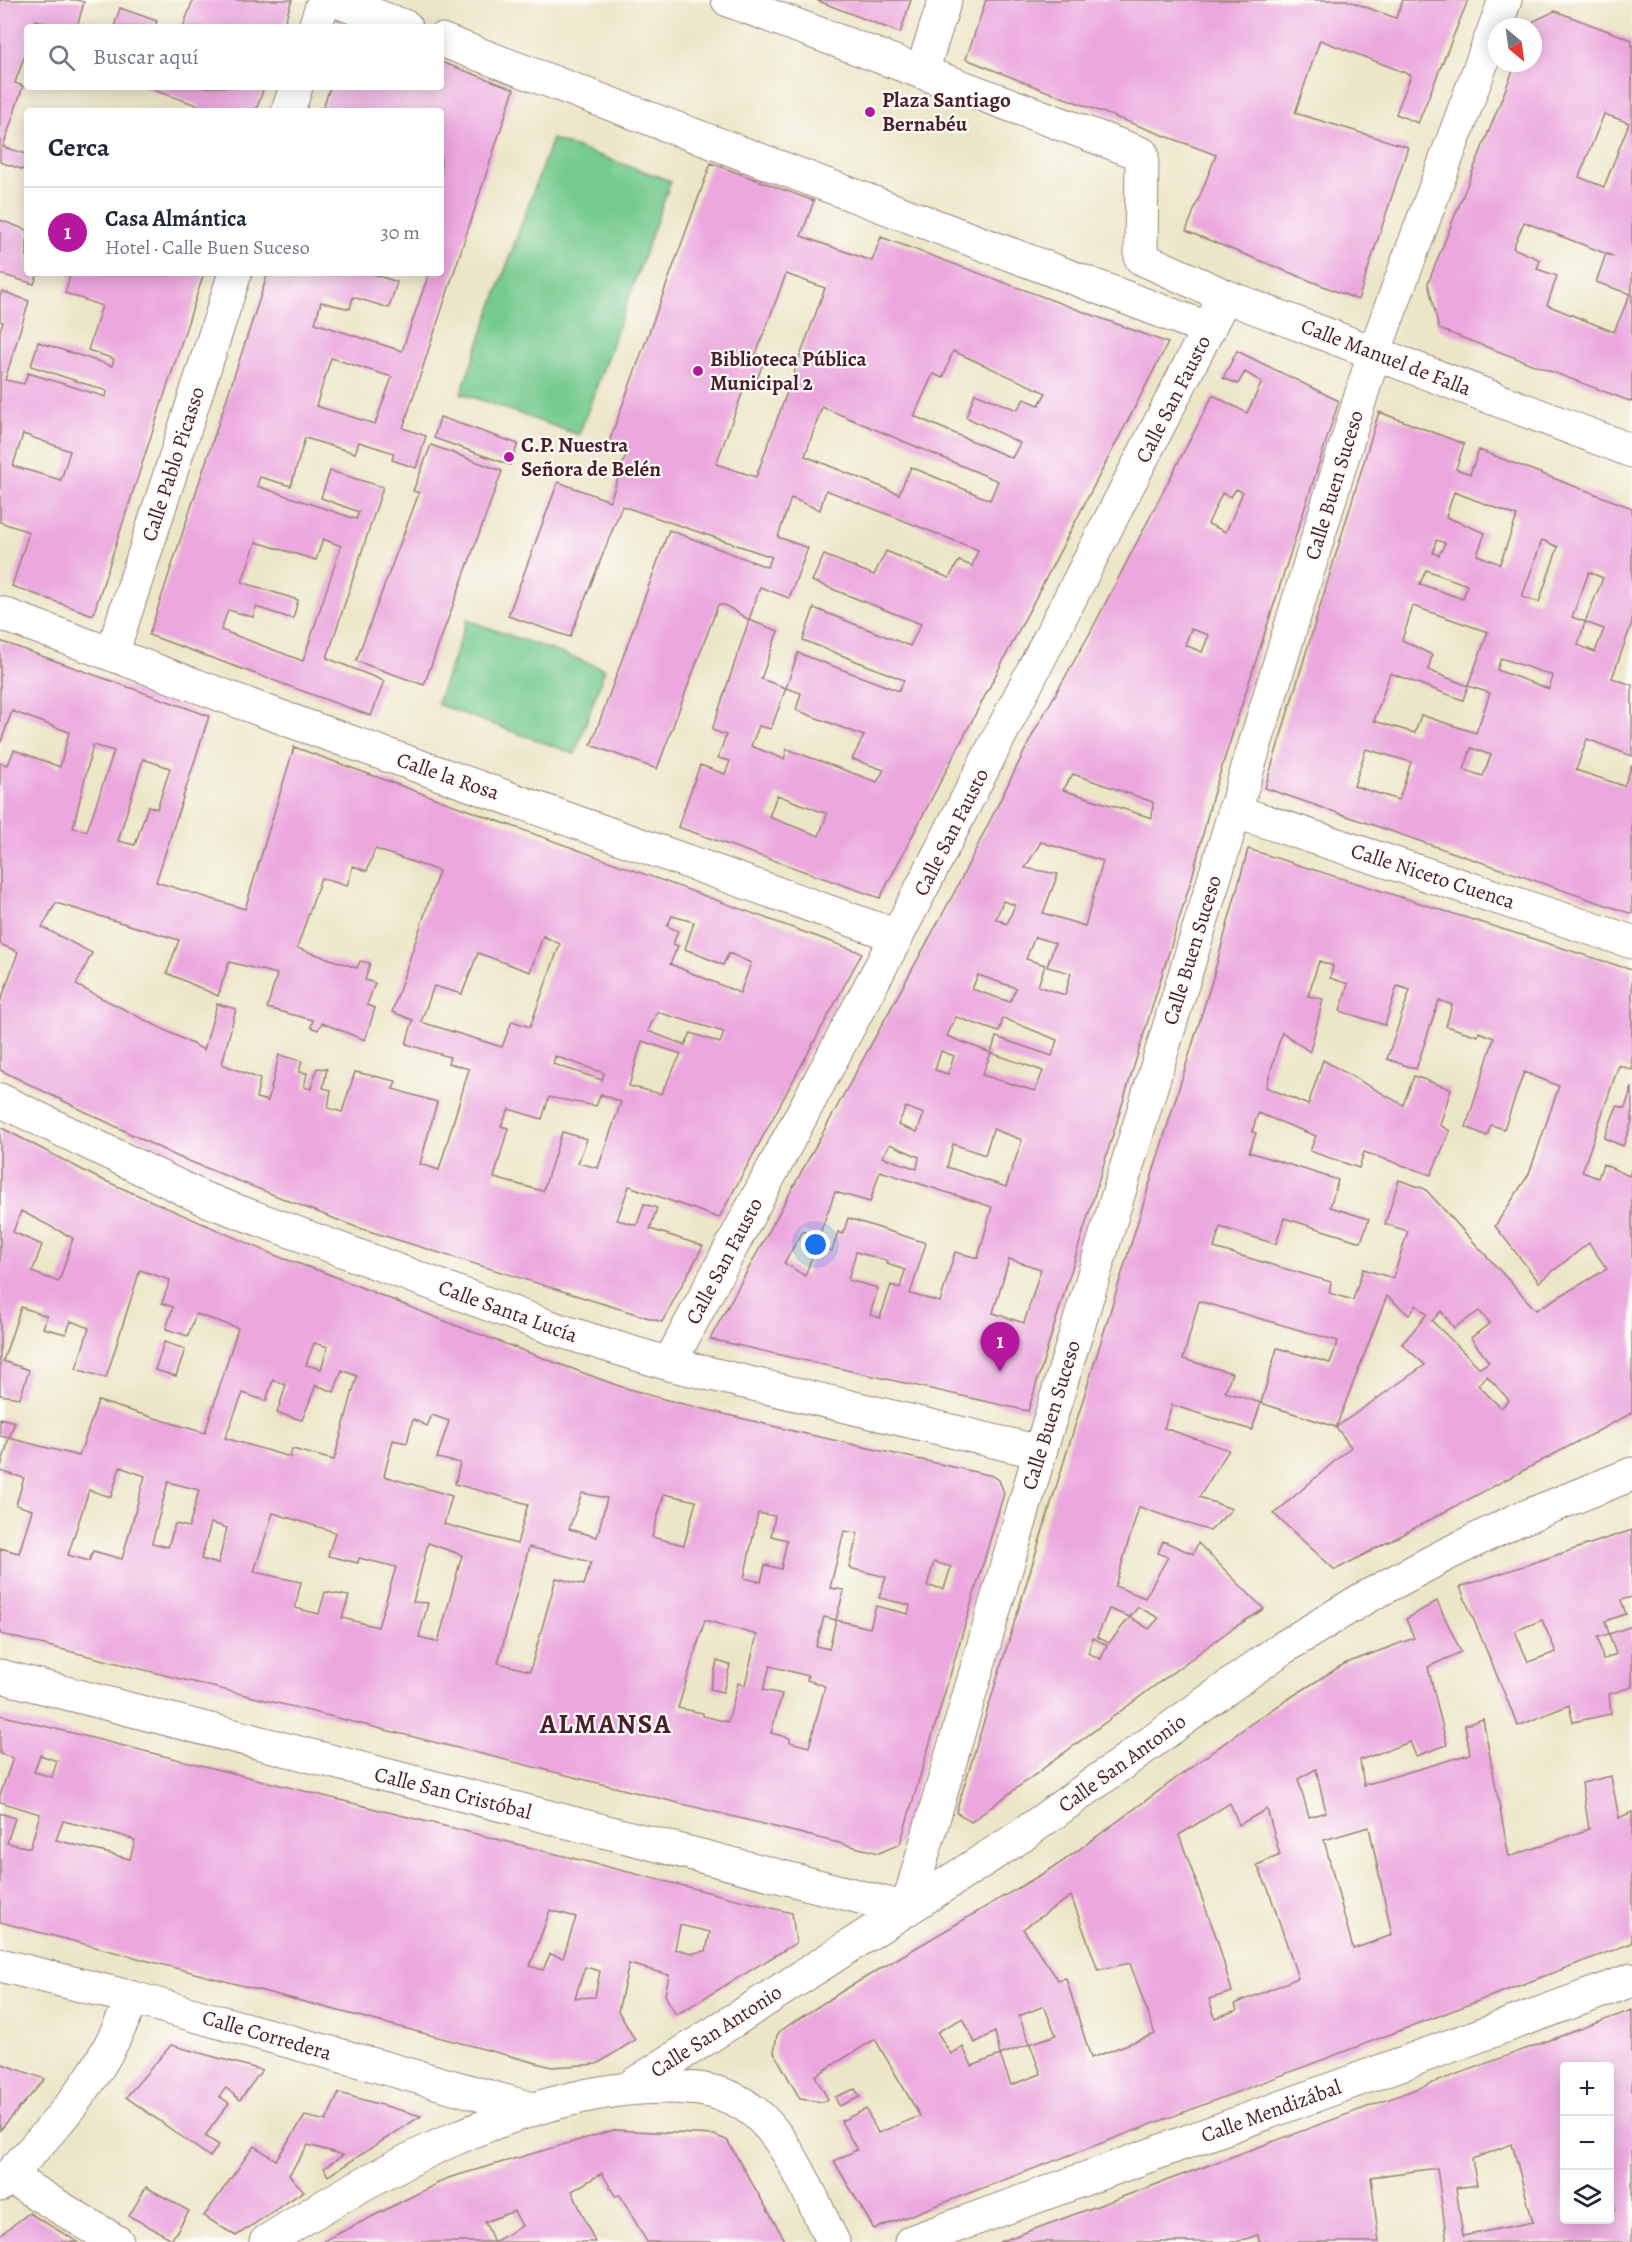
<!DOCTYPE html>
<html lang="es">
<meta charset="utf-8">
<style>
:root{--surface:#fff;--page:#f2f2f3;--text:#1f2937;--muted:#747a83;--line:#e0e1e3;--accent:#b5179e}
body{margin:0;font-family:Alegreya,serif;background:var(--page);color:var(--text)}
.controls{position:absolute;right:18px;bottom:18px;display:grid;overflow:hidden;border-radius:6px;box-shadow:0 3px 15px #0003}
.controls button{width:54px;height:54px;display:grid;place-items:center;padding:0;border:0;border-bottom:2px solid var(--line);background:var(--surface);color:var(--text);font:30px sans-serif}
.compass{position:absolute;left:1488px;top:18px;width:54px;height:54px;border-radius:50%;background:var(--surface);box-shadow:0 3px 15px #0003;rotate:151deg}
.you{position:absolute;left:816px;top:1245px;width:21px;height:21px;margin:-15px;border:4px solid #fff;border-radius:50%;background:#1a73e8;box-shadow:0 0 0 9px #1a73e833}
.badge{display:grid;place-items:center;width:39px;height:39px;border-radius:50%;background:var(--accent);color:#fff;font-size:20px;font-weight:700}
.pin{position:absolute;translate:-50% -50px;filter:drop-shadow(0 2px 3px #0008)}
.pin::after{content:'';position:absolute;top:32px;width:21px;height:18px;background:inherit;clip-path:polygon(0 0,100% 0,50% 100%)}
.list{margin:0;padding:0;list-style:none}
h2{display:flex;justify-content:space-between;align-items:center;height:78px;margin:0;padding:0 24px;font-size:26px}
h2 small{font-size:20px;font-weight:400;color:var(--muted)}
.list li{display:grid;grid-template-columns:39px 1fr auto;gap:18px;align-items:center;box-sizing:border-box;height:90px;padding:0 24px;border-top:2px solid var(--line)}
.list b{display:block;font-size:22px;white-space:nowrap}
.list p{margin:0;font-size:20px;white-space:nowrap;color:var(--muted)}
.list em{font-size:20px;font-style:normal;color:var(--muted)}
.icon{flex:none;width:33px;height:33px;fill:none;stroke:currentColor;stroke-width:2;stroke-linecap:round;stroke-linejoin:round}
.map{position:relative;flex:none;width:1632px;height:2242px;overflow:hidden}
.search{position:absolute;background:var(--surface);box-shadow:0 3px 15px #0003;left:24px;top:24px;width:420px;height:66px;display:flex;align-items:center;gap:15px;box-sizing:border-box;padding:0 21px;border-radius:6px;color:var(--muted);font-size:22px}
.panel{position:absolute;background:var(--surface);box-shadow:0 3px 15px #0003;left:24px;top:108px;width:420px;height:168px;border-radius:6px}
.map>svg:first-child{display:block}
.green{fill:#74ca8e;stroke:#5f745c;stroke-width:1.5}
.building{fill:#eba7de;fill-rule:evenodd}
.lines{fill:none;stroke-linecap:round;stroke-linejoin:round}
.minor-casing{stroke:#9b827a;stroke-width:35}
.minor{stroke:#fff;stroke-width:33}
.poi-dot{fill:#b5179e;stroke:#fdfcf7;stroke-width:2}
.labels{text-anchor:middle;stroke-width:4.5;stroke-linejoin:round;paint-order:stroke}
.poi-label{font-size:21px;font-weight:bold;fill:#4a1f2b;stroke:#fdfcf7;text-anchor:start}
.street-label{font-size:21px;fill:#4a1f2b;stroke:#fdfcf7}
.district-label{font-size:27px;font-weight:bold;letter-spacing:1.5px;fill:#4a1f2b;stroke:#fdfcf7}
</style>
<div class="map">
<svg width="1632" height="2242" viewBox="0 0 1632 2242">
<rect width="100%" height="100%" fill="#fdfcf7"/>
<filter id="ink" filterUnits="userSpaceOnUse"><feTurbulence type="fractalNoise" baseFrequency=".0167" numOctaves="2"/><feDisplacementMap in="SourceGraphic" scale="12" xChannelSelector="R" yChannelSelector="G"/><feConvolveMatrix kernelMatrix="1 2 1 2 8 2 1 2 1" color-interpolation-filters="sRGB"/></filter>
<filter id="wash" filterUnits="userSpaceOnUse"><feTurbulence type="fractalNoise" baseFrequency=".008" numOctaves="4" result="noise"/><feDisplacementMap in="SourceGraphic" scale="24" xChannelSelector="R" yChannelSelector="G"/><feGaussianBlur stdDeviation="1.35" result="paint"/><feColorMatrix in="noise" values="0 0 0 0 0 0 0 0 0 0 0 0 0 0 0 0 0 1.4 0 .05"/><feComposite in="paint" operator="in"/></filter>
<g filter="url(#wash)">
<rect width="100%" height="100%" fill="#ece6c8"/>
<!-- green -->
<g class="green">
<path d="M552,139L671,181L579,435L461,393Z"/>
<path d="M467,620L605,669L575,754L437,704Z"/>
</g>
<g id="blocks">
<!-- building -->
<g class="building">
<path d="M0,0H76L84,2L77,27H57L36,20L34,27H27V49L15,83L23,86L3,147L27,154V171L0,162Z"/>
<path d="M193,0H292L283,27H183Z"/>
<path d="M816,0H911L900,33Z"/>
<path d="M986,0H1346L1396,18L1403,0H1468L1418,123L1396,114L1411,75L1320,40L1295,113L1408,147L1358,300L1186,231L1216,155L1046,91L966,59Z"/>
<path d="M120,8L157,21L155,27H114Z"/>
<path d="M1555,11L1632,40V402L1439,329L1428,283L1516,63H1533V27H1531L1534,21ZM1604,114L1629,123L1604,187L1579,177ZM1524,222L1615,257L1606,254L1596,282L1630,294L1614,332L1547,305L1557,276L1537,269L1540,260L1513,248Z"/>
<path d="M441,62L514,89L403,428L426,436L416,468L392,460L394,453L359,442L355,453L305,438L291,486L260,477L257,486L356,519L359,512L321,498L330,471L383,487L327,658L384,681L371,716L149,635L268,273H370L397,282L389,308L353,297L350,309L321,302L315,323L402,351L429,273H441V111H322L330,87H441ZM331,358L392,377L375,424L316,406ZM323,539L341,546L303,661L221,630L228,610L253,617L256,607L293,619L298,600L242,582L256,542L316,560Z"/>
<path d="M144,87H264L256,111H198L200,106Z"/>
<path d="M711,163L814,201L801,236L872,261L881,237L1168,343L880,898L678,827L700,765L725,774L730,761L718,758L726,735L712,730L749,620L778,631L761,679L786,688L771,729L759,726L751,746L784,759L787,749L877,782L884,770L852,759L864,736L796,710L801,693L786,688L798,653L899,691L904,680L803,640L814,608L910,646L921,624L812,581L824,555L874,575L886,551L949,578L959,561L972,566L978,550L826,490L820,510L791,498L778,537L808,548L789,598L760,587L749,620L725,605H718L657,769L591,745L669,530L767,567L772,557L622,506L570,637L508,616L558,482L610,501L628,449L609,442ZM786,274L825,288L756,477L716,464L746,383L755,385L765,358L756,354ZM953,351L1046,393L1039,405L1024,399L1017,410L975,393L966,417L1020,443L1012,458L914,416L933,374L943,378ZM822,407L998,481L990,500L911,467L899,494L805,456ZM777,795L827,814L819,836L769,817Z"/>
<path d="M0,220L27,230V273H38L34,284L0,274Z"/>
<path d="M71,273H204L93,615L12,586L29,532L0,522V330L3,322L0,321V296L2,291L29,301L5,380L24,384L28,373L106,397L107,391L31,366L38,342L112,366L114,359L88,350L102,306L65,293ZM23,434L70,451L61,480L13,466Z"/>
<path d="M1237,351L1339,401L1212,798L1193,874L1028,1411L710,1339L955,891L1034,732L1090,633L1213,395L1247,413L1262,382L1245,372L1238,384L1223,378ZM1236,489L1243,492L1226,532L1208,524L1222,493L1231,497ZM1191,629L1209,635L1202,652L1185,645ZM1073,774L1153,802L1152,818L1063,790ZM1041,842L1103,861L1085,926L1043,913L1058,874L1025,868ZM1003,901L1015,905L1007,924L996,919ZM1035,937L1055,943L1047,967L1071,973L1065,995L1038,986L1045,965L1026,959ZM978,975L1016,988L1010,1002L972,989ZM956,1017L999,1032L1003,1018L1057,1040L1052,1056L996,1037L991,1053L1043,1071L1035,1091L982,1075L991,1053L947,1036ZM941,1051L954,1056L948,1074L935,1070ZM906,1107L924,1114L917,1132L898,1125ZM993,1129L1022,1140L1006,1187L947,1167L953,1144L985,1155ZM890,1144L919,1157L917,1169L882,1157ZM880,1171L992,1207L978,1258L955,1252L940,1302L910,1294L926,1243L848,1218L843,1234L838,1232L832,1251L816,1246L805,1276L784,1263L803,1231L818,1239L835,1192L870,1202ZM856,1252L888,1261L887,1264L905,1270L900,1288L891,1285L880,1318L870,1315L878,1288L848,1280ZM1009,1259L1041,1269L1024,1323L993,1313Z"/>
<path d="M1379,412L1464,444L1456,469L1470,474L1479,450L1632,508V623L1612,678L1632,685V756L1587,739L1576,770L1624,786L1632,765V914L1265,788ZM1454,492L1517,516L1500,564L1477,555L1485,533L1446,517ZM1436,540L1445,543L1439,555L1433,553ZM1542,540L1558,547L1539,602L1522,597ZM1426,570L1467,585L1463,599L1420,584ZM1589,572L1603,578L1585,622L1572,617ZM1413,606L1488,632L1468,686L1490,693L1476,733L1421,715L1415,733L1374,721L1390,673L1463,700L1468,686L1428,670L1432,655L1402,640ZM1585,622L1604,629L1595,652L1578,645ZM1501,658L1553,676L1549,689L1497,670ZM1471,748L1491,755L1483,776L1464,770ZM1366,749L1411,762L1399,800L1354,786Z"/>
<path d="M440,417L518,444L510,465L434,438Z"/>
<path d="M431,445L502,471L424,685L356,661L419,493L413,491Z"/>
<path d="M0,641L209,716L156,882L245,909L294,747L862,953L719,1218L629,1186L617,1220L637,1225L644,1204L657,1208L650,1229L703,1246L662,1322L356,1227L312,1210L176,1156L0,1070V1003L18,952L0,944V763L8,765L14,750L60,767L69,732L12,711L0,744ZM93,745L114,751L87,831L73,828ZM143,759L170,768L157,809L148,806L135,845L118,841ZM375,849L439,871L392,1012L413,1020L406,1044L450,1057L448,1063L469,1069L439,1170L420,1164L437,1102L393,1089L396,1081L355,1072L342,1112L328,1108L331,1090L323,1088L327,1069L317,1068L311,1089L304,1087L307,1073L299,1072L302,1061L279,1055L268,1101L256,1098L260,1079L222,1064L236,1009L217,1004L204,1050L76,985L92,953L42,927L56,903L179,940L167,973L218,996L229,962L277,974L267,1008L313,1020L311,1027L318,1030L322,1023L365,1040L375,1008L367,1005L375,983L365,980L370,963L360,961L357,968L297,948L321,878L347,886L353,866L367,871ZM672,916L694,922L685,949L723,965L729,953L751,963L740,993L670,964L678,946L673,944L678,931L667,926ZM543,936L560,944L530,1027L512,1021L502,1047L421,1022L434,986L462,994L478,953L530,972ZM657,1012L724,1032L720,1043L691,1033L685,1045L648,1031ZM642,1041L681,1054L661,1094L629,1086ZM555,1056L604,1073L602,1080L553,1064ZM601,1094L621,1102L598,1168L578,1163L587,1139L562,1132L543,1191L494,1178L508,1128L501,1126L509,1109L542,1119L549,1097L596,1106Z"/>
<path d="M1248,849L1632,970V1070L1619,1065L1582,1172L1598,1178L1603,1164L1629,1176L1632,1168V1413L1335,1570L1274,1514L1351,1447L1336,1427L1261,1403L1252,1430L1172,1405L1164,1428L1229,1450L1199,1497L1232,1509L1210,1531L1139,1507L1115,1586L1145,1598L1168,1557L1158,1553L1163,1541L1193,1554L1198,1543L1264,1609L1230,1630L971,1822L956,1812L1212,981ZM1319,961L1333,966L1330,978L1348,984L1340,1011L1385,1025L1397,986L1410,990L1387,1059L1416,1069L1439,1000L1452,1005L1446,1026L1478,1036L1479,1032L1494,1038L1466,1127L1487,1136L1491,1125L1504,1129L1524,1072L1559,1086L1529,1174L1495,1226L1539,1282L1589,1243L1607,1269L1536,1310L1425,1189L1399,1180L1385,1224L1408,1231L1393,1278L1363,1269L1353,1300L1329,1293L1331,1282L1214,1248L1220,1227L1276,1244L1284,1218L1361,1242L1369,1219L1330,1207L1338,1180L1249,1152L1256,1133L1252,1132L1258,1113L1316,1136L1310,1151L1359,1168L1364,1152L1431,1175L1450,1131L1440,1125L1451,1089L1414,1076L1403,1105L1323,1060L1308,1105L1266,1087L1282,1032L1310,1052L1323,999L1308,996ZM1387,1296L1409,1315L1416,1305L1427,1314L1402,1344L1425,1365L1336,1427ZM1199,1301L1338,1341L1330,1363L1277,1348L1261,1403L1225,1392L1232,1373L1183,1359ZM1441,1311L1454,1328L1479,1311L1490,1323L1471,1338L1489,1362L1480,1368L1432,1321ZM1487,1376L1509,1400L1501,1408L1478,1385ZM1138,1607L1159,1618L1149,1629L1130,1617L1109,1643L1097,1637L1109,1609L1130,1617ZM1093,1638L1107,1645L1101,1659L1088,1653Z"/>
<path d="M1632,1087V1121L1623,1146L1604,1138L1617,1106L1625,1108Z"/>
<path d="M0,1127L94,1176L279,1257L323,1272L457,1326L616,1385L663,1399L793,1431L993,1476L999,1480L1004,1493L900,1844L879,1853L0,1634V1548L19,1553L32,1510L16,1505L24,1478L0,1471L9,1438L0,1436V1418L15,1422L9,1438L79,1456L98,1401L205,1433L238,1328L196,1314L188,1336L166,1329L173,1307L162,1303L170,1280L140,1270L106,1378L76,1369L89,1328L71,1321L66,1334L43,1328L47,1316L21,1307L3,1361L29,1370L20,1398L0,1395ZM21,1211L73,1238L59,1282L32,1272L42,1245L13,1232ZM314,1343L328,1347L321,1369L306,1365ZM342,1370L357,1376L334,1460L292,1449L290,1457L225,1438L243,1393L266,1401L273,1380L286,1385L277,1413L302,1420L316,1385L334,1392ZM432,1415L449,1421L437,1458L460,1463L455,1484L528,1504L517,1544L444,1524L452,1496L384,1476L393,1440L407,1443L413,1419L427,1426ZM120,1467L145,1476L122,1559L93,1551L89,1561L68,1555L89,1490L111,1497ZM168,1482L199,1490L189,1527L175,1524L168,1547L152,1543ZM582,1493L607,1498L597,1537L569,1529ZM664,1494L696,1501L684,1545L652,1537ZM273,1513L335,1532L328,1556L358,1563L359,1558L396,1567L378,1627L342,1618L349,1596L325,1592L319,1614L295,1608L301,1582L254,1572ZM758,1513L775,1516L771,1536L787,1540L781,1569L765,1565L761,1582L744,1578ZM211,1523L227,1528L218,1564L201,1559ZM844,1531L858,1533L849,1568L886,1577L879,1598L910,1605L908,1614L876,1606L870,1628L836,1620L829,1649L816,1646L824,1617L836,1620L844,1590L830,1588ZM428,1543L462,1555L438,1642L419,1637L428,1603L413,1602ZM529,1547L591,1562L584,1585L556,1578L530,1671L498,1663ZM934,1562L951,1567L944,1589L927,1586ZM705,1620L757,1635L745,1685L738,1683L728,1722L703,1716V1713L678,1708ZM770,1666L808,1676L807,1680L825,1686L809,1747L790,1742V1738L771,1733L782,1694L763,1690Z"/>
<path d="M164,1342L185,1349L176,1376L155,1370Z"/>
<path d="M1632,1530V1597L1621,1600L1626,1614L1605,1621L1609,1634L1598,1637L1603,1660L1616,1654L1609,1634L1632,1626V1687L1609,1694L1611,1714L1573,1722L1569,1705L1518,1726L1460,1587ZM1542,1620L1556,1652L1528,1662L1515,1631Z"/>
<path d="M1437,1601L1461,1652L1428,1667L1447,1745L1416,1756L1410,1742L1360,1760L1364,1785L1470,1754L1465,1725L1483,1719L1509,1857L1589,1829L1582,1783L1611,1776L1619,1818L1632,1812V1943L874,2229L834,2161L857,2150L841,2121L866,2109L878,2133L920,2116L875,2039L815,2076L828,2099L822,2102L800,2099L774,2052L777,2035L781,2030L844,1990L1059,1864L1249,1725L1296,1694L1344,1664L1414,1638L1406,1619ZM1316,1769L1326,1812L1309,1817L1298,1779ZM1230,1803L1239,1825L1267,1809L1280,1855L1257,1865L1269,1891L1298,1978L1235,2004L1237,2010L1215,2018L1209,1999L1232,1992L1217,1939L1179,1835ZM1369,1827L1392,1935L1353,1949L1324,1840ZM1071,1896L1098,1970L1130,1963L1155,2034L1091,2058L1066,1978L1058,1980L1023,1929ZM1044,2006L1056,2035L1030,2044L1041,2074L1011,2085L1000,2055L972,2066L963,2047L951,2054L937,2032L963,2018L975,2043L995,2032L1000,2055L1030,2044L1019,2016Z"/>
<path d="M717,1661L730,1665L723,1692L710,1689Z"/>
<path d="M0,1715L792,1913L796,1943L676,2015L665,1995L669,1975L629,1964L618,2011L635,2040L597,2064L552,2067L0,1922V1813L15,1818L7,1843L30,1848L40,1814L0,1802V1795L13,1758L0,1754ZM40,1755L57,1761L52,1777L34,1772ZM63,1821L117,1834L135,1840L130,1859L56,1840ZM550,1910L576,1917L563,1958L550,1954L543,1970L530,1966ZM680,1925L710,1932L706,1951L693,1953L675,1949ZM585,1967L600,1971L595,1997L575,1998Z"/>
<path d="M1632,2010V2242H1447L1437,2168L1371,2177L1379,2242H1259L1258,2235L1236,2242H999ZM1564,2066H1610V2188L1615,2209L1610,2210V2220H1564ZM1512,2144L1533,2222L1463,2236L1456,2188L1477,2185L1472,2159Z"/>
<path d="M171,2045L262,2070L240,2100L226,2088L219,2096L229,2103L205,2136L219,2145L210,2157L126,2097Z"/>
<path d="M0,2063L45,2079L0,2130Z"/>
<path d="M855,2089L860,2097L839,2106L835,2097Z"/>
<path d="M339,2093L421,2116L328,2176L324,2168L343,2155L308,2145L289,2175L304,2191L236,2236L204,2216L254,2146L276,2160L305,2116L326,2121Z"/>
<path d="M614,2130L714,2135L727,2140L786,2242H647L620,2195L615,2196L602,2173L572,2191L595,2242H322L448,2178ZM514,2211L522,2226L494,2242L485,2222Z"/>
<path d="M146,2187L189,2211L172,2239L129,2216Z"/>
<path d="M29,2213L78,2242H0V2235Z"/>
</g>
</g>
</g>
<g filter="url(#ink)">
<use href="#blocks" fill-opacity="0" stroke="#9b827a" stroke-width="1.5"/>
<g class="lines">
<defs>
<g id="minor">
<path d="M334,0L406,27"/>
<path d="M728,0L1142,154L1141,258L1225,296L1632,451"/>
<path d="M315,27L324,0"/>
<path d="M441,40L1209,329"/>
<path d="M922,71L945,0"/>
<path d="M288,111L296,87"/>
<path d="M0,613L297,723L897,936"/>
<path d="M112,654L235,273"/>
<path d="M1234,811L1632,942"/>
<path d="M0,1100L207,1200L558,1330L669,1364L1040,1452"/>
<path d="M669,1364L897,936L1225,296"/>
<path d="M0,1676L907,1909"/>
<path d="M907,1909L1040,1452L1374,353L1505,0"/>
<path d="M0,1965L133,1998L533,2109"/>
<path d="M630,2087L1021,1836L1281,1649L1361,1600L1443,1556L1515,1521L1632,1474"/>
<path d="M8,2176L117,2242"/>
<path d="M0,2185C33,2150 66,2115 93,2075C109,2051 121,2024 133,1998"/>
<path d="M266,2242C377,2171 529,2088 663,2087C695,2087 727,2090 753,2111C790,2140 812,2201 833,2242"/>
<path d="M911,2242L1632,1980"/>
</g>
</defs>
<!-- minor casing -->
<use href="#minor" class="minor-casing"/>
<!-- minor -->
<use href="#minor" class="minor"/>
</g>
</g>
<!-- markers -->
<g class="poi-dot">
<circle cx="870" cy="112" r="6"/>
<circle cx="698" cy="371" r="6"/>
<circle cx="509" cy="457" r="6"/>
</g>
<g class="labels">
<!-- poi labels -->
<g class="poi-label">
<text x="882" y="107">Plaza Santiago<tspan x="882" dy="24">Bernabéu</tspan></text>
<text x="710" y="366">Biblioteca Pública<tspan x="710" dy="24">Municipal 2</tspan></text>
<text x="521" y="452">C.P. Nuestra<tspan x="521" dy="24">Señora de Belén</tspan></text>
</g>
<!-- street labels -->
<g class="street-label">
<text transform="translate(1386 357) rotate(21)" y="7">Calle Manuel de Falla</text>
<text transform="translate(1173 399) rotate(-63)" y="7">Calle San Fausto</text>
<text transform="translate(173 464) rotate(-72)" y="7">Calle Pablo Picasso</text>
<text transform="translate(1334 485) rotate(-73)" y="7">Calle Buen Suceso</text>
<text transform="translate(448 776) rotate(19)" y="7">Calle la Rosa</text>
<text transform="translate(951 832) rotate(-63)" y="7">Calle San Fausto</text>
<text transform="translate(1433 876) rotate(18)" y="7">Calle Niceto Cuenca</text>
<text transform="translate(1192 950) rotate(-73)" y="7">Calle Buen Suceso</text>
<text transform="translate(724 1261) rotate(-62)" y="7">Calle San Fausto</text>
<text transform="translate(508 1311) rotate(20)" y="7">Calle Santa Lucía</text>
<text transform="translate(1051 1415) rotate(-73)" y="7">Calle Buen Suceso</text>
<text transform="translate(1122 1763) rotate(-36)" y="7">Calle San Antonio</text>
<text transform="translate(453 1793) rotate(14)" y="7">Calle San Cristóbal</text>
<text transform="translate(716 2031) rotate(-33)" y="7">Calle San Antonio</text>
<text transform="translate(267 2035) rotate(16)" y="7">Calle Corredera</text>
<text transform="translate(1271 2111) rotate(-20)" y="7">Calle Mendizábal</text>
</g>
<!-- district labels -->
<g class="district-label">
<text x="606" y="1733">ALMANSA</text>
</g>
</g>
</svg>
<div class="controls">
<button>+</button>
<button>−</button>
<button><svg class="icon" aria-label="layers" viewBox="0 0 24 24"><path d="M12 4l9 5-9 5-9-5zM3 14l9 5 9-5"/></svg></button>
</div>
<svg class="compass" viewBox="-18 -18 36 36"><path d="M0-13l5 13h-10z" fill="#e53935"/><path d="M0 13l5-13h-10z" fill="#747a83"/></svg>
<div class="you"></div>
<div class="pin badge" style="left:1000px;top:1372px">1</div>
<div class="search"><svg class="icon" aria-label="search" viewBox="0 0 24 24"><circle cx="10" cy="10" r="6"/><path d="M15 15l6 6"/></svg>Buscar aquí</div>
<section class="panel">
<h2>Cerca<small></small></h2>
<ul class="list">
<li><span class="badge">1</span><div><b>Casa Almántica</b><p>Hotel · Calle Buen Suceso</p></div><em>30 m</em></li>
</ul>
</section>
</div>
